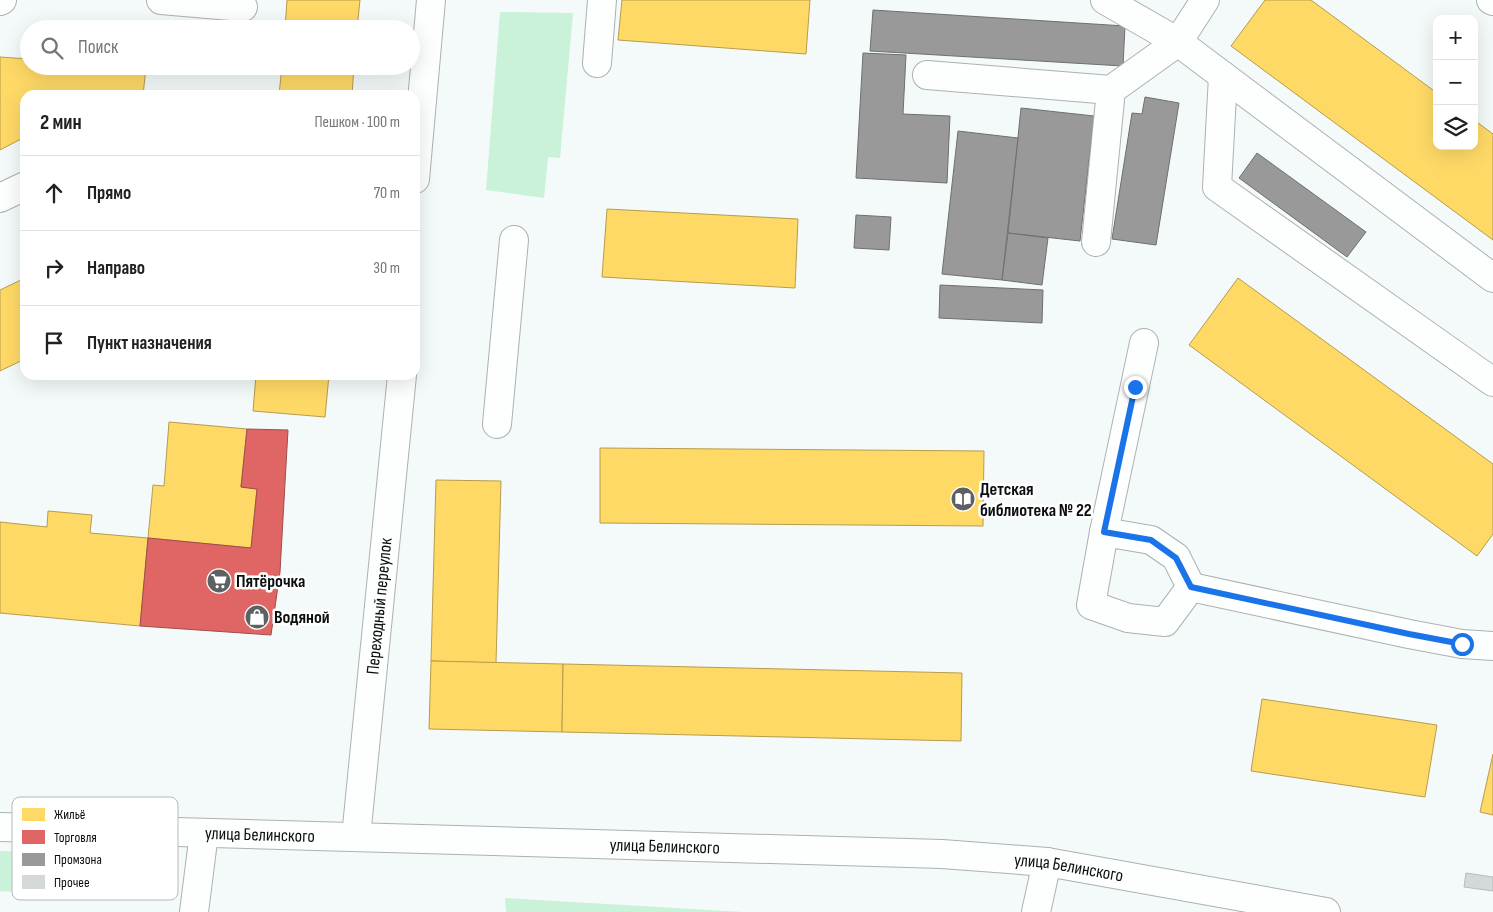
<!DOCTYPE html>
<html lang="ru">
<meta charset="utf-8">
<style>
:root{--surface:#fff;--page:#f2f2f2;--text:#202124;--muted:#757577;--line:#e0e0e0}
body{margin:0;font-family:"Sofia Sans Condensed",sans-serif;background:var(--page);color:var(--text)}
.controls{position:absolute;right:15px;top:15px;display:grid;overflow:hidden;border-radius:10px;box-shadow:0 5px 20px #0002}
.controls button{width:45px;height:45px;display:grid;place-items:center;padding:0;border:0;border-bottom:1px solid var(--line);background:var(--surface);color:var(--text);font:25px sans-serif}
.stop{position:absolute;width:15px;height:15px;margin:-11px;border:4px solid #1a73e8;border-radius:50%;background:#fff}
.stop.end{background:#1a73e8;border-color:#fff;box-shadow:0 1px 5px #0008}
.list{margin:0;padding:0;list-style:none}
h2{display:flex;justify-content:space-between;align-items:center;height:65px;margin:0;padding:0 20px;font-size:21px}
h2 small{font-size:16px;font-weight:400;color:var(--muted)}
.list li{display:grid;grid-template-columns:32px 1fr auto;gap:15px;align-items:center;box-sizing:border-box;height:75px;padding:0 20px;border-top:1px solid var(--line)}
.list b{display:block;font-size:19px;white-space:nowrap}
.list em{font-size:16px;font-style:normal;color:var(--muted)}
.icon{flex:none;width:28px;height:28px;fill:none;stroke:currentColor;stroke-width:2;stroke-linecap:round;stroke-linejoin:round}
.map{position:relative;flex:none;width:1493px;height:912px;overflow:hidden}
.search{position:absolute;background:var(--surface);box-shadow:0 5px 20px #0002;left:20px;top:20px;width:400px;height:55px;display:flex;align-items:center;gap:12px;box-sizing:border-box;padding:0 18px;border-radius:28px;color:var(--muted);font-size:19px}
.panel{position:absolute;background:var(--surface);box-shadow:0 5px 20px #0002;left:20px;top:90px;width:400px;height:290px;border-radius:15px}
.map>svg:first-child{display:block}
.green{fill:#c9f2d8}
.homes{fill:#ffd966;stroke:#b69c4c}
.shops{fill:#e06666;stroke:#a04c4c}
.industry{fill:#999;stroke:#6e6f70}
.building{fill:#d4d8d8;stroke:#b6bbba}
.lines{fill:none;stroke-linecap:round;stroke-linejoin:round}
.minor-casing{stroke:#acb1b1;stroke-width:30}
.major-casing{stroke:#acb1b1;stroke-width:30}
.minor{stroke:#fdfefe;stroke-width:28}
.major{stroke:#fdfefe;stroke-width:28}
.route{stroke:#1a73e8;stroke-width:6}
.labels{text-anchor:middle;stroke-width:5;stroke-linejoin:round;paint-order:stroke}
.poi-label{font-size:18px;font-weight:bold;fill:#0b0e0f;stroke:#fff;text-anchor:start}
.street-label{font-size:18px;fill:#0b0e0f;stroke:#fff}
.key{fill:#fff;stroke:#b6b7b7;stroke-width:1}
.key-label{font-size:14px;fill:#0b0e0f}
</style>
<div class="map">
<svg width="1493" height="912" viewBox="0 0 1493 912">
<rect width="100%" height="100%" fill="#f4fafa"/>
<!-- green -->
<g class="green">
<path d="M500,12L573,13L560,158L548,157L544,198L486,190Z"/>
<path d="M0,851L126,855L122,898L0,891Z"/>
<path d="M505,898L744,912H506Z"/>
</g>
<!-- homes -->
<g class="homes">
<path d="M287,0H360L357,29H285Z"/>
<path d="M622,0H810L806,54L618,40Z"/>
<path d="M1265,0H1311L1437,93V146H1474V120L1493,134V240L1231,46Z"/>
<path d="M0,57L29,59V66L146,68L143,95H25V140H19L0,150Z"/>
<path d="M282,66H354L352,95H279Z"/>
<path d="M607,209L798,219L795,288L602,277Z"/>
<path d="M25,278V359L0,371V290Z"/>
<path d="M1238,278L1493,464V534L1477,556L1189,345Z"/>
<path d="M256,375H329L325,417L253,411Z"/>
<path d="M169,422L247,429L241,487L257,489L251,548L148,538L153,485L164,486Z"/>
<path d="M600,448L984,451L983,526L600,523Z"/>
<path d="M436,480L501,481L496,663L431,661Z"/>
<path d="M48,511L92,515L90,533L148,538L140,626L0,613V522L47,527Z"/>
<path d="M431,661L563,664L562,732L429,729Z"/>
<path d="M563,664L962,673L961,741L562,732Z"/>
<path d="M1262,699L1437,725L1425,797L1251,771Z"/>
<path d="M1493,754V815L1480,812Z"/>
</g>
<!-- shops -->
<path class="shops" d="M247,429L288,430L280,572L271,635L140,626L148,538L251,548L257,489L241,487Z"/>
<!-- industry -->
<g class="industry">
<path d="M873,10L1125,26L1123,66L870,51Z"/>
<path d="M863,53L906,55L903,114L950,116L947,183L856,178Z"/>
<path d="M1145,97L1179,103L1156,245L1112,239L1132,113L1142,114Z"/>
<path d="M1021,108L1094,116L1080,241L1008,233Z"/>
<path d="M958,131L1018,138L1002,280L942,274Z"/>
<path d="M1257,153L1366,232L1347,257L1239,178Z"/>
<path d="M856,215L891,217L889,250L854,248Z"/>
<path d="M1008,233L1048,238L1042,285L1002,280Z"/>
<path d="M940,285L1043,290L1042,323L939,318Z"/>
</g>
<!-- building -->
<path class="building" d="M1466,873L1493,877V891L1464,887Z"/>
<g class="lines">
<defs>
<g id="minor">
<path d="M161,0L243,7"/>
<path d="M1105,0L1178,42L1493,278"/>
<path d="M1491,0L1493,1"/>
<path d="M0,1L2,0"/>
<path d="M597,63L602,0"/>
<path d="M927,75L1111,90"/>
<path d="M1223,76L1217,187L1493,382"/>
<path d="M415,179L431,0"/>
<path d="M0,198L25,186"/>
<path d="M1096,242L1111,90L1178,42L1205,0"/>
<path d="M497,424L514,240"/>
<path d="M1104,532L1151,540L1176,557L1191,587L1165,622L1128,618L1091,605Z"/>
<path d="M1104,532L1144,343"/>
<path d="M1191,587L1409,634L1462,644L1493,646"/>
<path id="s1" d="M356,837L402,375"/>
<path d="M194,912L204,833"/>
<path d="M1036,912L1047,862"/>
</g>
<g id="major">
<path id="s2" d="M0,827L942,854L1047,862L1326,912"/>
</g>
</defs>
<!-- minor casing -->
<use href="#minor" class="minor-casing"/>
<!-- major casing -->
<use href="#major" class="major-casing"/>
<!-- minor -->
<use href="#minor" class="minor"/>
<!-- major -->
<use href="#major" class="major"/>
</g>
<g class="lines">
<!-- route -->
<path class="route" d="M1135,387L1104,532L1151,540L1176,558L1191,587L1409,634L1462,644"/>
</g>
<!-- icons -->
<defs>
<symbol id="library-disc" viewBox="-11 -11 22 22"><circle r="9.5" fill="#5d6161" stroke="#fff"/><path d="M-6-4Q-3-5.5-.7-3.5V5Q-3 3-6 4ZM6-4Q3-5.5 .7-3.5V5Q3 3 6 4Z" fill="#fff"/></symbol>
<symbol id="supermarket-disc" viewBox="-11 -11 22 22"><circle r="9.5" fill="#5d6161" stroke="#fff"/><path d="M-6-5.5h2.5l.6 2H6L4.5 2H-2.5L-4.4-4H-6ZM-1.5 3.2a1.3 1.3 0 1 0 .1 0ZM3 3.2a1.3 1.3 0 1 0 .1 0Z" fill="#fff"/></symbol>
<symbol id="shop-disc" viewBox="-11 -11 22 22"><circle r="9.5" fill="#5d6161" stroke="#fff"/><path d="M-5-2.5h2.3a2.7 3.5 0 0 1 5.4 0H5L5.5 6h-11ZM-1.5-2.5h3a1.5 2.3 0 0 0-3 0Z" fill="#fff"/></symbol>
</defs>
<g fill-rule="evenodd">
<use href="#library-disc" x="949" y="485" width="28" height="28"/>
<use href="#supermarket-disc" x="205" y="567" width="28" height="28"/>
<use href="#shop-disc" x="243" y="603" width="28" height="28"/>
</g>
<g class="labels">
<!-- poi labels -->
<g class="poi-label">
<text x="980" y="495">Детская<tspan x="980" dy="21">библиотека № 22</tspan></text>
<text x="236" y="587">Пятёрочка</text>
<text x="274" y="623">Водяной</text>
</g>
<!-- street labels -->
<g class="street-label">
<text dy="6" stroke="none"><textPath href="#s1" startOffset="232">Переходный переулок</textPath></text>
<text dy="6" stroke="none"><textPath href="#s2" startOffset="260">улица Белинского</textPath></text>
<text dy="6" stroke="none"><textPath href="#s2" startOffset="665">улица Белинского</textPath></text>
<text dy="6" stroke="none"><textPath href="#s2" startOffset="1070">улица Белинского</textPath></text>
</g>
</g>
<!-- legend -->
<rect x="12" y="797" width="166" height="103" rx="8" class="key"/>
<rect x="22" y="808" width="23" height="13" fill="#ffd966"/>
<rect x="22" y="830" width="23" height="14" fill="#e06666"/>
<rect x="22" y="853" width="23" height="13" fill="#999"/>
<rect x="22" y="875" width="23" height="14" fill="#d4d8d8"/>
<g class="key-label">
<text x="54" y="819">Жильё</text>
<text x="54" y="842">Торговля</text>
<text x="54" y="864">Промзона</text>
<text x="54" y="887">Прочее</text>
</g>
</svg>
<div class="controls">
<button>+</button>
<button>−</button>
<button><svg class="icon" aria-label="layers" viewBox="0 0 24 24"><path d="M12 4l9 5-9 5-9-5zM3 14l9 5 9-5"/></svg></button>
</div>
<div class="stop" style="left:1462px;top:644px"></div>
<div class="stop end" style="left:1135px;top:387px"></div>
<div class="search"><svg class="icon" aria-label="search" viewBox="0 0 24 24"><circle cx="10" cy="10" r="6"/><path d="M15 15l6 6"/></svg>Поиск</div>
<section class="panel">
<h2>2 мин<small>Пешком · 100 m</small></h2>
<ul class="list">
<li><svg class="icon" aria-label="ahead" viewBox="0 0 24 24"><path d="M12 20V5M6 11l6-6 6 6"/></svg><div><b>Прямо</b></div><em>70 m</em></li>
<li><svg class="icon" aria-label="right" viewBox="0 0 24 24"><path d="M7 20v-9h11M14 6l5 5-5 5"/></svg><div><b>Направо</b></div><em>30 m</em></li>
<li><svg class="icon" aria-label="arrive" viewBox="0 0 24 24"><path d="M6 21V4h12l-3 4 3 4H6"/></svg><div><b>Пункт назначения</b></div></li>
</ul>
</section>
</div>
